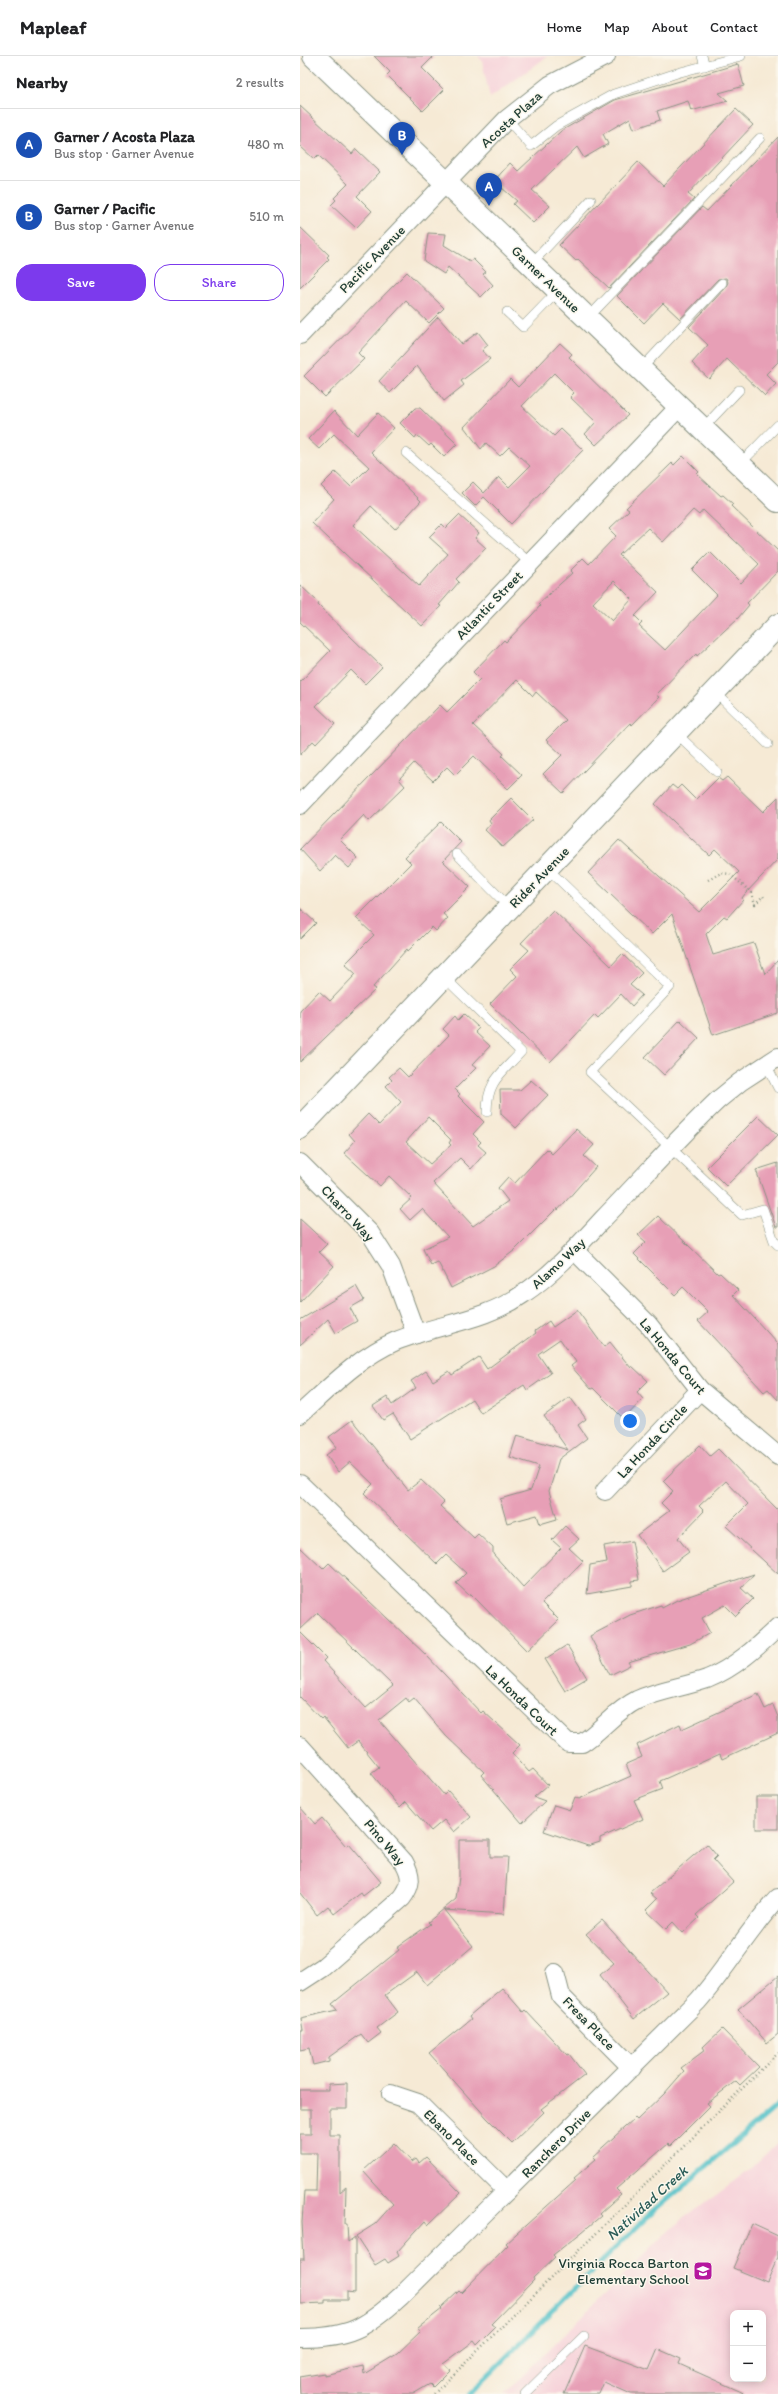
<!DOCTYPE html>
<meta charset="utf-8">
<style>
:root{--surface:#fff;--page:#f2f2f2;--text:#202124;--muted:#757577;--line:#e0e0e0;--accent:#7c3aed}
body{margin:0;font-family:Itim,sans-serif;background:var(--page);color:var(--text)}
.controls{position:absolute;right:12px;bottom:12px;display:grid;overflow:hidden;border-radius:8px;box-shadow:0 2px 10px #0003}
.controls button{width:36px;height:36px;display:grid;place-items:center;padding:0;border:0;border-bottom:1px solid var(--line);background:var(--surface);color:var(--text);font:20px sans-serif}
.you{position:absolute;left:330px;top:1365px;width:14px;height:14px;margin:-10px;border:3px solid #fff;border-radius:50%;background:#1a73e8;box-shadow:0 0 0 6px #1a73e833}
.badge{display:grid;place-items:center;width:26px;height:26px;border-radius:50%;background:var(--accent);color:#fff;font-size:13px;font-weight:700}
.pin{position:absolute;translate:-50% -33px;filter:drop-shadow(0 1px 2px #0008)}
.pin::after{content:'';position:absolute;top:21px;width:14px;height:12px;background:inherit;clip-path:polygon(0 0,100% 0,50% 100%)}
.list{margin:0;padding:0;list-style:none}
h2{display:flex;justify-content:space-between;align-items:center;height:52px;margin:0;padding:0 16px;font-size:17px}
h2 small{font-size:13px;font-weight:400;color:var(--muted)}
.list li{display:grid;grid-template-columns:26px 1fr auto;gap:12px;align-items:center;box-sizing:border-box;height:72px;padding:0 16px;border-top:1px solid var(--line)}
.list b{display:block;font-size:15px;white-space:nowrap}
.list p{margin:0;font-size:13px;white-space:nowrap;color:var(--muted)}
.list em{font-size:13px;font-style:normal;color:var(--muted)}
.actions{display:flex;gap:8px;padding:12px 16px}
.actions a{flex:1;padding:9px 0;border:1px solid var(--accent);border-radius:16px;text-align:center;font-size:14px;color:var(--accent)}
.actions .main{background:var(--accent);color:#fff}
.map{position:relative;flex:none;width:478px;height:2338px;overflow:hidden}
header{display:flex;align-items:center;gap:24px;box-sizing:border-box;height:56px;padding:0 20px;background:var(--surface);border-bottom:1px solid var(--line)}
header strong{font-size:19px}
nav{display:flex;gap:22px;margin-inline-start:auto;font-size:14px}
main{display:flex}
aside{flex:1;background:var(--surface)}
.map>svg:first-child{display:block}
.built{fill:#f6cfd8;fill-rule:evenodd}
.lines{fill:none;stroke-linecap:round;stroke-linejoin:round}
.stream{stroke:#53c1c8;stroke-width:5}
.building{fill:#e79fb6;fill-rule:evenodd}
.lane-casing{stroke:#8a9484;stroke-width:10}
.street-casing{stroke:#8a9484;stroke-width:20}
.secondary-casing{stroke:#8a9484;stroke-width:24}
.path{stroke:#8a9484;stroke-width:2.5;stroke-dasharray:1 3;stroke-linecap:butt}
.lane{stroke:#fff;stroke-width:9}
.street{stroke:#fff;stroke-width:18}
.secondary{stroke:#fff;stroke-width:22}
.labels{text-anchor:middle;stroke-width:3;stroke-linejoin:round;paint-order:stroke}
.street-label{font-size:14px;fill:#1f3d34;stroke:#fbf7ec}
.poi-label{font-size:14px;fill:#1f3d34;stroke:#fbf7ec;text-anchor:end}
.water-label{font-size:15px;font-style:italic;fill:#2c5e59;stroke:#fbf7ec}
</style>
<header>
<strong>Mapleaf</strong>
<nav><a>Home</a><a>Map</a><a>About</a><a>Contact</a></nav>
</header>
<main>
<aside>
<h2>Nearby<small>2 results</small></h2>
<ul class="list">
<li><span class="badge" style="background:#1a4fb4">A</span><div><b>Garner / Acosta Plaza</b><p>Bus stop · Garner Avenue</p></div><em>480 m</em></li>
<li><span class="badge" style="background:#1a4fb4">B</span><div><b>Garner / Pacific</b><p>Bus stop · Garner Avenue</p></div><em>510 m</em></li>
</ul>
<div class="actions"><a class="main">Save</a><a>Share</a></div>
</aside>
<div class="map">
<svg width="478" height="2338" viewBox="0 0 478 2338">
<rect width="100%" height="100%" fill="#fbf7ec"/>
<filter id="ink" filterUnits="userSpaceOnUse"><feTurbulence type="fractalNoise" baseFrequency=".025" numOctaves="2"/><feDisplacementMap in="SourceGraphic" scale="8" xChannelSelector="R" yChannelSelector="G"/><feConvolveMatrix kernelMatrix="1 2 1 2 8 2 1 2 1" color-interpolation-filters="sRGB"/></filter>
<filter id="wash" filterUnits="userSpaceOnUse"><feTurbulence type="fractalNoise" baseFrequency=".012" numOctaves="4" result="noise"/><feDisplacementMap in="SourceGraphic" scale="16" xChannelSelector="R" yChannelSelector="G"/><feGaussianBlur stdDeviation="0.9" result="paint"/><feColorMatrix in="noise" values="0 0 0 0 0 0 0 0 0 0 0 0 0 0 0 0 0 1.4 0 .05"/><feComposite in="paint" operator="in"/></filter>
<g filter="url(#wash)">
<rect width="100%" height="100%" fill="#f6ead5"/>
<!-- built -->
<g class="built">
<path d="M178,0H248L190,42L182,5Z"/>
<path d="M478,2087V2338H204L370,2173L450,2114ZM433,2257H463V2323H433Z"/>
</g>
<g class="lines">
<!-- stream -->
<path class="stream" d="M169,2338L346,2162L478,2049"/>
</g>
<g id="blocks">
<!-- building -->
<g class="building">
<path d="M74,0H134L122,12L144,34L123,55L87,19L90,16Z"/>
<path d="M438,8L444,30L419,37L428,45L391,55L388,45L357,55L360,64L334,73L330,62L303,78L308,88L284,102L277,91L232,134L250,150L233,167L213,148L217,145L194,125L210,107L218,115L261,75L315,44Z"/>
<path d="M0,50L52,98L56,93L80,116L57,140L72,155L56,172L31,149L36,144L34,142L48,128L18,99L14,103L0,90Z"/>
<path d="M436,53L453,69L388,138L394,143L309,232L278,203L276,205L259,189L338,106L363,130Z"/>
<path d="M478,81V306L466,318L476,328L465,340L427,303L409,323L392,307L408,289L389,271L426,231L428,226L426,222L418,223L380,263L363,247L344,267L317,240L402,151L407,155Z"/>
<path d="M0,171L29,199L27,201L29,203L0,232Z"/>
<path d="M128,177L146,178L144,189L170,205L173,203L186,216L183,218L193,229L181,241L148,211L144,218L124,205Z"/>
<path d="M107,216L144,252L129,267L106,245L58,297L64,303L25,341L4,320Z"/>
<path d="M138,261L162,288L178,276L188,289L182,294L190,303L161,325L164,329L144,345L117,310L90,337L79,325Z"/>
<path d="M260,287L272,298L269,301L328,359L296,389L285,378L296,366L270,341L274,337L254,317L222,350L254,380L261,373L283,394L211,468L184,441L175,450L162,437L173,426L184,437L199,421L209,431L230,410L209,391L200,400L186,387L181,393L164,371L210,323L218,331Z"/>
<path d="M115,352H120L157,388L144,401L131,388L129,390L117,379L115,382L100,367Z"/>
<path d="M34,355L57,379L78,357L94,372L71,396L121,445L95,473L71,450L53,469L119,530L148,498L129,481L142,468L146,472L159,459L179,477L175,482L186,492L156,523L159,526L139,549L141,550L122,570L12,467L34,443L21,430L35,416L50,430L69,411L34,378L19,393L8,383Z"/>
<path d="M383,400L399,416L397,418L421,440L423,439L433,448L431,450L478,495V515L447,547L449,549L438,562L397,600L396,598L356,639L359,641L332,669L330,667L263,737L243,718L262,699L246,684L266,664L236,636L233,640L217,624L173,669L204,698L202,700L222,719L208,733L174,700L155,719L147,711L133,725L114,707L99,723L105,730L69,765L64,759L40,784L58,802L49,812L35,799L20,815L0,793L140,649L147,656L180,623L173,616L204,584L206,586L232,559L240,550L238,548L272,517L270,515L283,502L289,508L316,480L309,473L329,454L326,452L372,407L374,409ZM393,454L399,459L403,454L459,508L441,527L410,496L392,514L417,539L365,594L339,570L342,567L335,560L358,536L319,499L348,472L363,486ZM314,525L332,543L312,565L293,547Z"/>
<path d="M0,529L19,547L18,549L82,611L65,628L51,614L16,650L35,668L16,688L13,685L0,699V626L30,595L0,566Z"/>
<path d="M427,721L463,756L478,741V803L445,838L442,842L443,844L427,862L424,860L406,878L413,899L454,887L465,918L478,904V957L413,979L372,858L352,878L288,817L319,784L399,856L439,816L415,793L409,799L355,748L372,729L377,733L381,729L396,744L418,722L422,725Z"/>
<path d="M211,742L233,764L203,791L185,774L191,767L189,764Z"/>
<path d="M141,766L161,786L143,805L170,831L143,858L148,862L136,875L132,871L108,895L107,893L73,931L76,933L0,1006V955L19,935L30,945L56,918L45,908L74,879L56,862L111,807L105,801Z"/>
<path d="M0,852L16,867L0,883Z"/>
<path d="M253,854L311,910L322,898L342,917L330,929L342,939L332,950L321,938L298,962L295,959L250,1006L190,948L217,920L210,913L229,894L221,887Z"/>
<path d="M164,958L179,972L175,976L190,990L172,1009L176,1012L155,1033L160,1038L158,1040L184,1066L173,1078L181,1086L178,1089L186,1096L171,1113L160,1102L133,1127L173,1170L208,1145L198,1132L208,1121L215,1127L247,1093L252,1098L276,1073L294,1089L284,1100L296,1111L258,1154L257,1152L215,1194L194,1210L151,1232L138,1206L131,1209L123,1193L148,1181L122,1153L110,1164L100,1153L112,1142L89,1120L80,1130L44,1097L55,1085L49,1078L68,1058L79,1069L101,1046L86,1030L92,1024L89,1021L99,1012L108,1021L149,979L143,973L155,960L158,964ZM128,1061L151,1084L149,1087L151,1089L130,1108L106,1086Z"/>
<path d="M380,964L399,982L364,1019L345,1001Z"/>
<path d="M231,1024L248,1039L216,1072L201,1058L200,1034H220Z"/>
<path d="M458,1060L478,1079L426,1130L407,1111Z"/>
<path d="M478,1107V1171H476L456,1114Z"/>
<path d="M358,1160L418,1218L420,1217L438,1234L433,1239L478,1288V1344L468,1333L464,1336L398,1265L408,1256L383,1231L375,1239L334,1198L346,1186L338,1179Z"/>
<path d="M0,1163L27,1188L19,1196L34,1210L0,1246Z"/>
<path d="M56,1230L64,1244L50,1252L57,1265L36,1277L28,1263L0,1289V1264Z"/>
<path d="M277,1254L304,1291L310,1286L331,1312L332,1310L348,1325L337,1336L343,1343L324,1363L293,1332L291,1333L271,1310L276,1306L260,1283L238,1298L251,1317L227,1334L224,1329L181,1357L172,1343L110,1383L93,1358L83,1364L73,1350L87,1341L92,1349L116,1332L111,1325L126,1315L133,1325L149,1315L152,1319L179,1301L187,1313L236,1277L235,1275L249,1265L253,1271Z"/>
<path d="M270,1341L286,1363L278,1369L287,1382L259,1403L249,1435L257,1463L240,1468L237,1459L207,1467L200,1443L231,1434L239,1410L210,1401L217,1379L268,1394L244,1360Z"/>
<path d="M52,1364L108,1434L121,1424L144,1446L140,1450L174,1482L178,1478L193,1492V1498L223,1531L261,1492L252,1484L265,1470L279,1483L269,1492L283,1505L242,1547L259,1564L227,1595L171,1538L170,1540L156,1527L166,1517L146,1499L137,1508L64,1437L73,1428L50,1406L38,1416L26,1399L37,1391L29,1381Z"/>
<path d="M400,1389L410,1400L418,1393L478,1454V1518L426,1470L448,1448L426,1425L399,1450L404,1455L378,1482L389,1496L363,1515L337,1479L369,1455L361,1447L373,1435L363,1425Z"/>
<path d="M332,1485L339,1524L332,1525V1530L287,1538L290,1509L307,1506L304,1490Z"/>
<path d="M0,1491L23,1513L29,1507L126,1599L181,1657L183,1655L220,1689L212,1697L229,1716L233,1713L248,1729L234,1741L245,1745L222,1767L181,1719L184,1716L146,1680L114,1642L109,1646L106,1642L79,1664L144,1739L148,1735L171,1761L154,1776L144,1764L131,1775L106,1746L100,1752L71,1717L79,1711L58,1685L48,1692L23,1661L21,1663L0,1641V1576L26,1602L23,1605L66,1652L93,1630L18,1557L0,1574Z"/>
<path d="M454,1518L441,1532L453,1543L436,1560L425,1549L402,1562L410,1577L390,1588L328,1606L330,1609L310,1619L290,1580L330,1559L361,1549L362,1552L377,1544Z"/>
<path d="M267,1589L287,1622L265,1635L245,1603Z"/>
<path d="M458,1638L465,1653L473,1649L478,1661V1677L422,1703L420,1698L360,1725L363,1733L334,1744L343,1763L300,1782V1786L288,1790L244,1775L254,1749L270,1754L275,1741L279,1743L331,1720L326,1708L342,1701L337,1689L380,1668L382,1673Z"/>
<rect x="456" y="1741" width="22" height="32"/>
<path d="M0,1751L15,1768L22,1762L46,1790L49,1788L81,1826L63,1840L61,1837L34,1858L28,1850L17,1859L0,1837Z"/>
<path d="M159,1784H190V1801H208L204,1858L144,1854L173,1890L127,1929L117,1916L85,1939L98,1956L77,1972L81,1977L68,1987L61,1978L29,2001V2005L13,2009L9,1992L0,1994V1974H3L1,1962L37,1954L32,1948L99,1894L97,1891L130,1868L128,1866L156,1843L159,1821Z"/>
<path d="M407,1788L417,1800L413,1804L433,1826L396,1859L399,1862L383,1877L373,1866L366,1873L346,1854L357,1843L350,1837Z"/>
<path d="M302,1864L367,1936L334,1963L300,1919L314,1907L286,1878Z"/>
<path d="M478,1920V1978L467,1987L438,1953Z"/>
<path d="M202,1932L223,1956L225,1954L267,1999L269,1998L285,2019L241,2053L244,2056L212,2087L187,2062L129,1997L171,1963L169,1960Z"/>
<path d="M422,1973L459,2011L440,2029L436,2025L407,2047L410,2050L370,2090L368,2088L316,2133L321,2138L299,2158L301,2160L282,2176L253,2199L255,2201L233,2222L234,2224L191,2268L195,2271L177,2289L174,2285L143,2308L150,2314L133,2331L130,2328L113,2338H1L0,2321L24,2317V2319L63,2310L64,2318L97,2298L121,2275L119,2271L142,2253L141,2252L159,2235L161,2237L208,2189L206,2187L276,2124L274,2122L296,2103L293,2100L335,2062L337,2064L364,2038L384,2015L381,2012L405,1994L403,1991Z"/>
<path d="M47,2027V2053H30V2079H40V2136L46,2131L45,2168H47L48,2186L55,2181V2237L47,2236V2244H25V2247L0,2248V2203H4L2,2166L4,2135H16L17,2097H0V2078H11V2053H0V2034H29V2028Z"/>
<path d="M94,2087L112,2106L116,2103L119,2107L126,2101L161,2137L128,2169L125,2165L97,2196L99,2200L88,2207L85,2203L75,2209L56,2180L75,2168L93,2148L63,2115Z"/>
<path d="M452,2168L478,2180V2201L467,2226L433,2212Z"/>
<path d="M285,2290L349,2314L358,2293L381,2303L379,2308L446,2338H331L304,2326L299,2338H264Z"/>
</g>
</g>
</g>
<g filter="url(#ink)">
<use href="#blocks" fill-opacity="0" stroke="#8a9484" stroke-width="1"/>
<g class="lines">
<defs>
<g id="lane">
<path d="M402,0L405,10"/>
<path d="M207,63L231,90L256,70L314,38L377,17L441,0"/>
<path d="M231,208L291,144"/>
<path d="M207,256L223,271L258,235"/>
<path d="M287,263L460,82"/>
<path d="M341,313L422,227"/>
<path d="M402,373L439,334"/>
<path d="M106,397L230,507"/>
<path d="M440,408L478,369"/>
<path d="M415,636L468,688"/>
<path d="M376,677L417,716"/>
<path d="M157,798L210,852"/>
<path d="M247,812L370,931L290,1016L442,1159L463,1153L474,1185L478,1189"/>
<path d="M145,922L221,996C201,1018 187,1025 187,1056"/>
<path d="M466,1008L478,1032"/>
<path d="M225,2338L284,2280"/>
</g>
<g id="street">
<path d="M0,279L207,63L250,29L306,0"/>
<path d="M0,749L379,351"/>
<path d="M0,1107L70,1177L91,1210L116,1278"/>
<path d="M274,1194L348,1268L400,1334L478,1400"/>
<path d="M0,1358C30,1331 59,1301 96,1285C138,1268 185,1265 223,1238C253,1218 278,1190 302,1164C341,1124 378,1082 418,1044L440,1026L478,1001"/>
<path d="M0,1428L268,1687H282C302,1674 315,1655 337,1644C359,1634 384,1631 407,1623C435,1612 457,1591 478,1571"/>
<path d="M305,1435L400,1334"/>
<path d="M0,1690L104,1806C112,1820 112,1829 102,1842L23,1911L0,1926"/>
<path d="M255,1917L261,1940L332,2012"/>
<path d="M91,2038L118,2047L207,2135"/>
<path d="M0,2282C49,2282 66,2272 101,2240L398,1945C427,1912 448,1874 478,1842"/>
</g>
<g id="secondary">
<path d="M14,0L478,445"/>
<path d="M0,1072L478,569"/>
</g>
</defs>
<!-- lane casing -->
<use href="#lane" class="lane-casing"/>
<!-- street casing -->
<use href="#street" class="street-casing"/>
<!-- secondary casing -->
<use href="#secondary" class="secondary-casing"/>
<!-- path -->
<g class="path">
<path d="M408,824L421,817L430,818L452,837L455,848L463,840L465,843"/>
<path d="M134,2338L478,1997"/>
</g>
<!-- lane -->
<use href="#lane" class="lane"/>
<!-- street -->
<use href="#street" class="street"/>
<!-- secondary -->
<use href="#secondary" class="secondary"/>
</g>
</g>
<!-- icons -->
<defs>
<symbol id="school-square" viewBox="-11 -11 22 22"><rect x="-9" y="-9" width="18" height="18" rx="4" fill="#b5179e" stroke="#fbf7ec"/><path d="M0-5L7-2L0 1L-7-2ZM-4 1L0 2.5L4 1V4Q0 6-4 4Z" fill="#fff"/></symbol>
</defs>
<g fill-rule="evenodd">
<use href="#school-square" x="392" y="2204" width="22" height="22"/>
</g>
<g class="labels">
<!-- street labels -->
<g class="street-label">
<text transform="translate(211 63) rotate(-42)" y="5">Acosta Plaza</text>
<text transform="translate(72 203) rotate(-46)" y="5">Pacific Avenue</text>
<text transform="translate(246 223) rotate(44)" y="5">Garner Avenue</text>
<text transform="translate(189 549) rotate(-46)" y="5">Atlantic Street</text>
<text transform="translate(239 821) rotate(-46)" y="5">Rider Avenue</text>
<text transform="translate(48 1157) rotate(47)" y="5">Charro Way</text>
<text transform="translate(258 1207) rotate(-43)" y="5">Alamo Way</text>
<text transform="translate(373 1300) rotate(50)" y="5">La Honda Court</text>
<text transform="translate(352 1385) rotate(-47)" y="5">La Honda Circle</text>
<text transform="translate(222 1644) rotate(44)" y="5">La Honda Court</text>
<text transform="translate(85 1786) rotate(50)" y="5">Pino Way</text>
<text transform="translate(289 1967) rotate(46)" y="5">Fresa Place</text>
<text transform="translate(152 2081) rotate(45)" y="5">Ebano Place</text>
<text transform="translate(256 2087) rotate(-45)" y="5">Ranchero Drive</text>
</g>
<!-- poi labels -->
<g class="poi-label">
<text x="389" y="2212">Virginia Rocca Barton<tspan x="389" dy="16">Elementary School</tspan></text>
</g>
<!-- water labels -->
<g class="water-label">
<text transform="translate(347 2147) rotate(-42)" y="5">Natividad Creek</text>
</g>
</g>
</svg>
<div class="controls">
<button>+</button>
<button>−</button>
</div>
<div class="you"></div>
<div class="pin badge" style="left:189px;top:150px;background:#1a4fb4">A</div>
<div class="pin badge" style="left:102px;top:99px;background:#1a4fb4">B</div>
</div>
</main>
